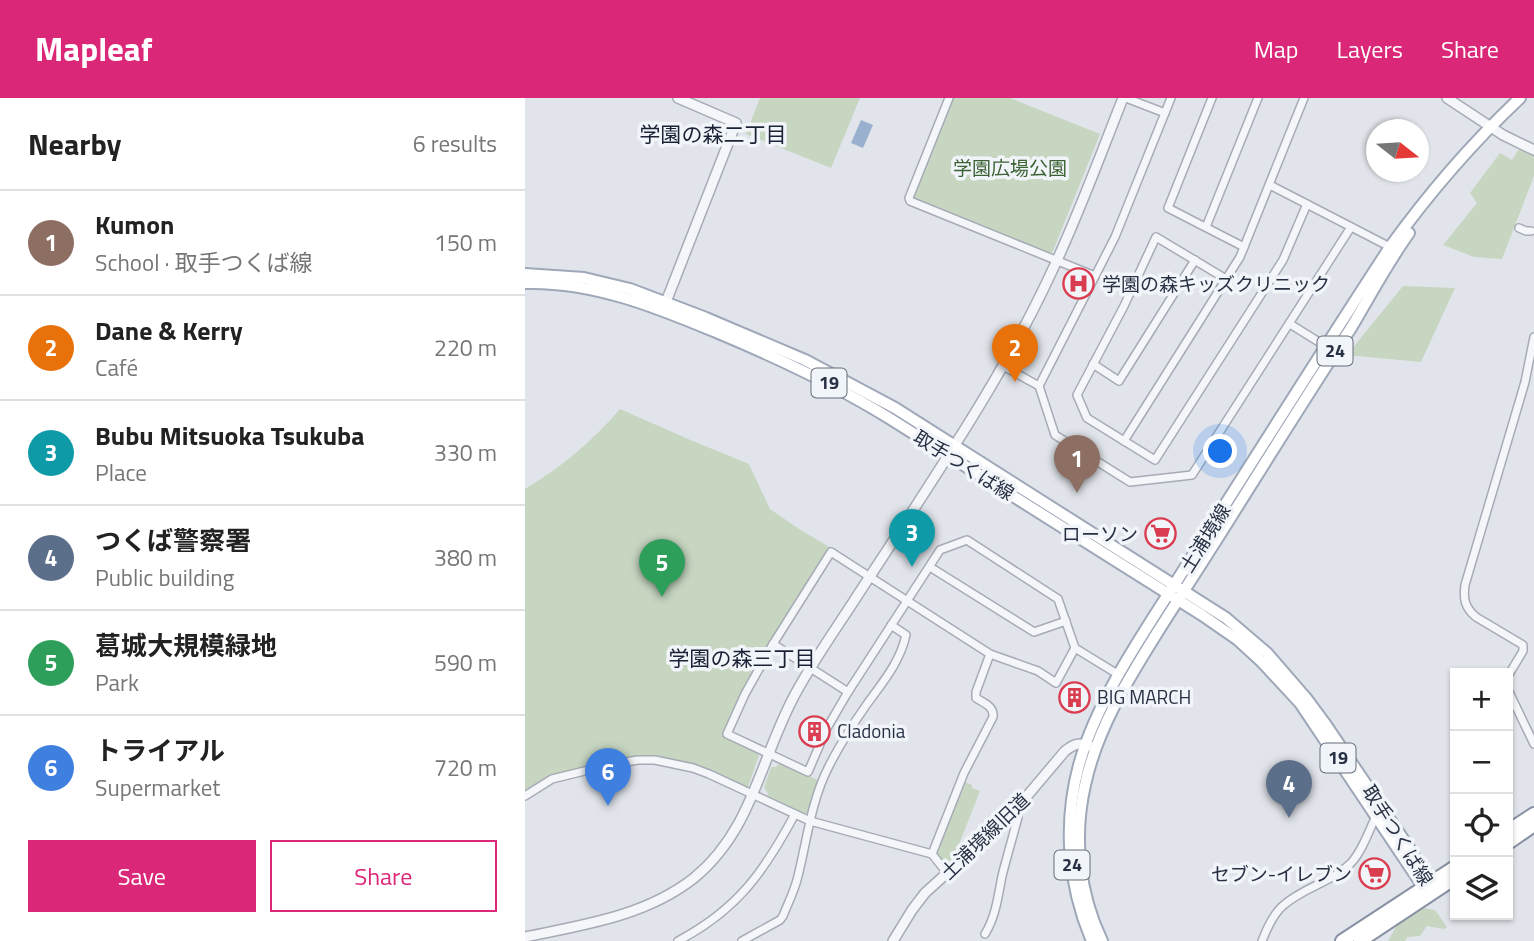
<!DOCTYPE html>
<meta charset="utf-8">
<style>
:root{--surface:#fff;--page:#f6f6f6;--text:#222;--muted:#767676;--line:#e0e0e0;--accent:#db2777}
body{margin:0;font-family:"Titillium Web","Noto Sans JP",sans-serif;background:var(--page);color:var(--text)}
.controls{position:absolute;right:21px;bottom:21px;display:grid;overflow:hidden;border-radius:0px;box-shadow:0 2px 5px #0004}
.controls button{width:63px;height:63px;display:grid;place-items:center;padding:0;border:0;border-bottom:2px solid var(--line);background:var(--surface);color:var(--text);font:35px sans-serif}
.compass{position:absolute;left:841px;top:21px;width:63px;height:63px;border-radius:50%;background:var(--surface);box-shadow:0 2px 5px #0004;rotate:107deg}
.you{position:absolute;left:696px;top:354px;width:24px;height:24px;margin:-18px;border:5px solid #fff;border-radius:50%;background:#1a73e8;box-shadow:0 0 0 10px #1a73e833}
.badge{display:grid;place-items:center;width:46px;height:46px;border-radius:50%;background:var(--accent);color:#fff;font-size:23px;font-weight:700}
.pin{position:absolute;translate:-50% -58px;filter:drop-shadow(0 2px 4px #0008)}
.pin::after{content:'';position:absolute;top:37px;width:24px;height:21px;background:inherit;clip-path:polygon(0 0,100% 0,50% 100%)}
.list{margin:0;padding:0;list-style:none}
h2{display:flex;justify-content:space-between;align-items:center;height:91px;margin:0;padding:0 28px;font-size:30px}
h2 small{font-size:23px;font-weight:400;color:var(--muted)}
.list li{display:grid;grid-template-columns:46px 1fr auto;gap:21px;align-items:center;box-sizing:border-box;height:105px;padding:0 28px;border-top:2px solid var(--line)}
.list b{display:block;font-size:26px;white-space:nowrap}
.list p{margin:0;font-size:23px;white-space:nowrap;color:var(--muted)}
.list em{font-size:23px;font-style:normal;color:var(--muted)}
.actions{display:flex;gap:14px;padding:21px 28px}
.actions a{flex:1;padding:16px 0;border:2px solid var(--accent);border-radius:0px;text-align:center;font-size:24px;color:var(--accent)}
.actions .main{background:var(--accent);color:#fff}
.icon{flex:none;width:38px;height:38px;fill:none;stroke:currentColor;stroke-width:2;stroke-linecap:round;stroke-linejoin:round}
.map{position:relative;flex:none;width:1009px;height:843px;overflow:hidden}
header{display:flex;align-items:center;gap:42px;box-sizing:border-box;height:98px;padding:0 35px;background:var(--accent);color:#fff}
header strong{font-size:33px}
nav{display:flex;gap:38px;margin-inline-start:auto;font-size:24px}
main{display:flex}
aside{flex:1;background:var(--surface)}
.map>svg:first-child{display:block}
.green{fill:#c6d6c1}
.water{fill:#99b1ce}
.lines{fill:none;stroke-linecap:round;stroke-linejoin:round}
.minor-casing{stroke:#a6abb6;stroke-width:10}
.tertiary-casing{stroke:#a6abb6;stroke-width:12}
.primary-casing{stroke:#9fa8b8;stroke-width:14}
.trunk-casing{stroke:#8791a3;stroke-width:16}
.minor{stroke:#f4f6f9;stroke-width:7}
.tertiary{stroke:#f4f6f9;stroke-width:9}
.primary{stroke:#fff;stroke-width:10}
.trunk{stroke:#fff;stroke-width:12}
.labels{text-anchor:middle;stroke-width:7;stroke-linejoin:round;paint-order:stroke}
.shield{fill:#f1f4f8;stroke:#646c7a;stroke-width:2}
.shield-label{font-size:18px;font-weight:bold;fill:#283144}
.park-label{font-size:19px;fill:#3b6134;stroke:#f1f4f8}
.poi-label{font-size:19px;fill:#283144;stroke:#f1f4f8;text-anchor:start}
.street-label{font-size:19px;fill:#283144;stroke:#f1f4f8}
.neighbourhood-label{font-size:21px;fill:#1a2235;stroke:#f1f4f8}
</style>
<header>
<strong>Mapleaf</strong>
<nav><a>Map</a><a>Layers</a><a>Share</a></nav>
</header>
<main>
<aside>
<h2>Nearby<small>6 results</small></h2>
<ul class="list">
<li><span class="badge" style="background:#8d6e63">1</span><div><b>Kumon</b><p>School · 取手つくば線</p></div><em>150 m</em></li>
<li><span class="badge" style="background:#e8710a">2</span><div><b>Dane &amp; Kerry</b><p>Café</p></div><em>220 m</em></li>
<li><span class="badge" style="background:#0f9aa8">3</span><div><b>Bubu Mitsuoka Tsukuba</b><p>Place</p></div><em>330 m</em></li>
<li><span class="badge" style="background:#5c6f8a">4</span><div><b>つくば警察署</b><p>Public building</p></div><em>380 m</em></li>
<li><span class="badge" style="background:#2e9e5b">5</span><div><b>葛城大規模緑地</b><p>Park</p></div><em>590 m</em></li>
<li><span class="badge" style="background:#3f7fe0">6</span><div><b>トライアル</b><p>Supermarket</p></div><em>720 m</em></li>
</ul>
<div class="actions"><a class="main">Save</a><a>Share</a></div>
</aside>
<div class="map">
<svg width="1009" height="843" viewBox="0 0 1009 843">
<rect width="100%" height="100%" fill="#e1e5eb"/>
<!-- green -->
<g class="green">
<path d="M235,0H335L306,70L221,36Z"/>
<path d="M427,0H485L575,36L528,153L525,155L389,101L388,98Z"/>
<path d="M994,51L1009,56V78L977,161L949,159L918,147L952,105L945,95L975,55L987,62Z"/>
<path d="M878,188L930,190L896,264L822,257Z"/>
<path d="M95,311L163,341L224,366L245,411L271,429L306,450L237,558L217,593L199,637L215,647L233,654L234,657L223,689L220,690L171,668L117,659L79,665L29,678L0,695V391C35,370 68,343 95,311Z"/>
<path d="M255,664L295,683L285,715C271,716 255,707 241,701L243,695L239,690L246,669H251Z"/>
<path d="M438,683L447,687V690L455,693L429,759L433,761L423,770L410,755Z"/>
<path d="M899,810L910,812L922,829L919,831L902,828L895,838L882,839L880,843H863L872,827Z"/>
</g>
<!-- water -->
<path class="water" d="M336,22L348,27L338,50L326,45Z"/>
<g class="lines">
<defs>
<g id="minor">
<path d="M424,0L384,100L385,103L570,178"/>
<path d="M601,0L640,15"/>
<path d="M646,0L590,139L514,288L530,337L605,384L667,377L826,129"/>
<path d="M687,0L643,110L719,149"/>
<path d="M745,87L865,149"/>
<path d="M681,129L733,0"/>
<path d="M994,130L1001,133H1006"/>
<path d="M701,181L631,139L599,208L552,297L562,320L630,362L758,162L782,106"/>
<path d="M765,226L802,249"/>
<path d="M568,266L594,283L670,162"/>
<path d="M478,268L514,288"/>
<path d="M599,343L715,159L779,0"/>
<path d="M405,469L509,534L541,523"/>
<path d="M248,546L323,594"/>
<path d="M550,550L531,585L513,573L465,556L306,454L248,546L220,596L202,636L283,674L302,630L323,594L415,452L442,442L533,501L550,550L594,577"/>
<path d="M983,578L998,553V547L951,519C940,510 938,501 940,487L1000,284L1009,239"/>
<path d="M983,592L1009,646"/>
<path d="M0,698L27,681L88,666L113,662H130L168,670L184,676L285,723L407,756L422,775"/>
<path d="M407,756L439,675L468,619C469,608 459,605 451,600V594L465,556"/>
<path d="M460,836C471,818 473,798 477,778C482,758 488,738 493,719L492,710"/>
<path d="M153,843C212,812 239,774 270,716"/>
<path d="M217,843L255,822L258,818C263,805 270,792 273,778C282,742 286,704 303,670C314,648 328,626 342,606C358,584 375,564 381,537L366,527"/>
<path d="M737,843C742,830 749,814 760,806C780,789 807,784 826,765C838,752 844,732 852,716"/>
</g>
<g id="tertiary">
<path d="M922,0L978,37L1009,52"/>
<path d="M139,209L211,25L153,0"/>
<path d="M0,839C58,827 121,818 169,780C230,730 236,655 273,591C292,557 315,525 336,492C371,439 406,385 440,331C472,280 502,227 527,173C554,116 575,58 598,0"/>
<path d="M368,843L387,812L400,795L486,717L540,653C549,646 554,644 565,648"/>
</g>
<g id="primary">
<path d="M0,176L59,180L105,191L181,220L280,262L370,310L701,520L742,555L781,600L801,627L907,784V789"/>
<path d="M0,185C67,183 131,209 191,234C251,259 309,286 364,320L677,517L713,542L736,563L775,605L899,790L906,793"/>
<path d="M567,843C543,787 538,726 554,667C573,597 627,523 665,462C731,358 797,253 865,149C904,95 946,46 995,0"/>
<path d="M577,843C554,795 548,739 560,687C572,631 602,583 632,535C658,494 684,454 709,414C748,352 786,291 826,230C845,198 863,164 884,135"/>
</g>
<g id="trunk">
<path d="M983,733L1009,716"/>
<path d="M983,745L1009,727"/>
<path d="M817,843L930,769"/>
<path d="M835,843L930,780"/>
</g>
</defs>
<!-- minor casing -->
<use href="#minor" class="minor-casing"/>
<!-- tertiary casing -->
<use href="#tertiary" class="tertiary-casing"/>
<!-- primary casing -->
<use href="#primary" class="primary-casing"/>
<!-- trunk casing -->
<use href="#trunk" class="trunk-casing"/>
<!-- minor -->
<use href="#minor" class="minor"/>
<!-- tertiary -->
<use href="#tertiary" class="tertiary"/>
<!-- primary -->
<use href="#primary" class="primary"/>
<!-- trunk -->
<use href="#trunk" class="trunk"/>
</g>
<!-- icons -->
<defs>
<symbol id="hospital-ring" viewBox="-11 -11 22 22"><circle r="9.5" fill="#f1f4f8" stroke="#da3c50" stroke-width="1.5"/><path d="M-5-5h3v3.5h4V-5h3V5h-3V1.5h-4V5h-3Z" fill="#da3c50"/></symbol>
<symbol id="supermarket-ring" viewBox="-11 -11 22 22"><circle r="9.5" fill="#f1f4f8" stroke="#da3c50" stroke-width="1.5"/><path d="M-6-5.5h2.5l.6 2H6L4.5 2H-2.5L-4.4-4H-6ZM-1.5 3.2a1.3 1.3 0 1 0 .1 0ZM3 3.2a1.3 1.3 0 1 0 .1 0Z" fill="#da3c50"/></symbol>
<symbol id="building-ring" viewBox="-11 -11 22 22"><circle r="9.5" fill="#f1f4f8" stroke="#da3c50" stroke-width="1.5"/><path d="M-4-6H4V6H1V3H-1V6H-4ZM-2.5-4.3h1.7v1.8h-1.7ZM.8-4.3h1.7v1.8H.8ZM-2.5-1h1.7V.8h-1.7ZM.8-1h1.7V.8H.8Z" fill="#da3c50"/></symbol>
</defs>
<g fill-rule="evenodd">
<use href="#hospital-ring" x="536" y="168" width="35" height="35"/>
<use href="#supermarket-ring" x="618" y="418" width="35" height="35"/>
<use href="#building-ring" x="532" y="582" width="35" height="35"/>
<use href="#building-ring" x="272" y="616" width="35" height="35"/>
<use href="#supermarket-ring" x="832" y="758" width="35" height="35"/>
</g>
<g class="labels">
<!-- shield labels -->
<g class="shield">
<rect x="792.5" y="238.5" width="35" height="29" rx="5"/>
<rect x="286.5" y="270.5" width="35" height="29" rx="5"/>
<rect x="795.5" y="645.5" width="35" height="29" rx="5"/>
<rect x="529.5" y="752.5" width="35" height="29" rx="5"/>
</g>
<g class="shield-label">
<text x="810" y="259">24</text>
<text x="304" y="291">19</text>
<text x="813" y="666">19</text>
<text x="547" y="773">24</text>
</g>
<!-- park labels -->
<g class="park-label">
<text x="485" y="77">学園広場公園</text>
</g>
<!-- poi labels -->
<g class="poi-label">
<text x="577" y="193">学園の森キッズクリニック</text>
<text x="613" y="443" text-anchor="end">ローソン</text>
<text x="572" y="606">BIG MARCH</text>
<text x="312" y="640">Cladonia</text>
<text x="827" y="783" text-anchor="end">セブン-イレブン</text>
</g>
<!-- street labels -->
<g class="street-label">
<text transform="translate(439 367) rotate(32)" y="7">取手つくば線</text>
<text transform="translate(680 440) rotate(-58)" y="7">土浦境線</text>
<text transform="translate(873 737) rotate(58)" y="7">取手つくば線</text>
<text transform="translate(460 738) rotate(-44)" y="7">土浦境線旧道</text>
</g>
<!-- neighbourhood labels -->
<g class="neighbourhood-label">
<text x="188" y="44">学園の森二丁目</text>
<text x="217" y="568">学園の森三丁目</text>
</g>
</g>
</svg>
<div class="controls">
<button>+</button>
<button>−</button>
<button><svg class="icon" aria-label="locate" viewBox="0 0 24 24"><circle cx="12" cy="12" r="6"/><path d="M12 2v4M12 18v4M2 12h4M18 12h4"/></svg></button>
<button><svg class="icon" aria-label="layers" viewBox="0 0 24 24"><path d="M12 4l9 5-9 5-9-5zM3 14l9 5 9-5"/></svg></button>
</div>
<svg class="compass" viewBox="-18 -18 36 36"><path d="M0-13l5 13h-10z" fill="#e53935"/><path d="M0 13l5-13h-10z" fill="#767676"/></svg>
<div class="you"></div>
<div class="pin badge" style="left:552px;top:395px;background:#8d6e63">1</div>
<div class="pin badge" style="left:490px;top:284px;background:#e8710a">2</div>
<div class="pin badge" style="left:387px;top:469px;background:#0f9aa8">3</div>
<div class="pin badge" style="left:764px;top:720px;background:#5c6f8a">4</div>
<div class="pin badge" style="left:137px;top:499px;background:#2e9e5b">5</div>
<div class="pin badge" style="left:83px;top:708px;background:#3f7fe0">6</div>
</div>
</main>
